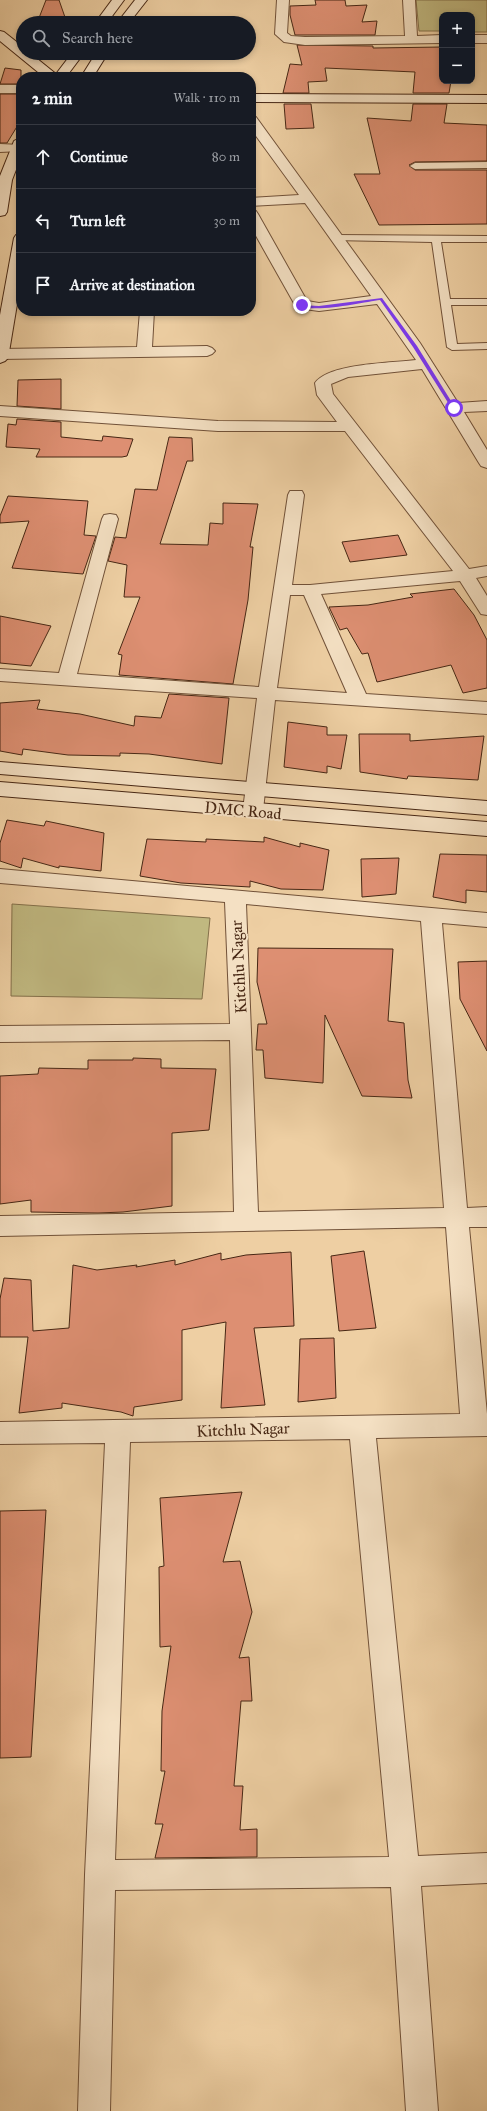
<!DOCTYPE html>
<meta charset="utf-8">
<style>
:root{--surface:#171b24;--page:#242831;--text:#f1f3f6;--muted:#9ea1a6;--line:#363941}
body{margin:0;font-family:"IM FELL Great Primer",serif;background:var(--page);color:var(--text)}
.controls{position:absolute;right:12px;top:12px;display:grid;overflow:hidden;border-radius:8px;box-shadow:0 2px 6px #0003}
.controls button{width:36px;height:36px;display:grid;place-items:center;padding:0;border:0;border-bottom:1px solid var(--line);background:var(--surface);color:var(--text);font:20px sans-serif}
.stop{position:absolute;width:12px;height:12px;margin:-9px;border:3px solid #7c3aed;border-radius:50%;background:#fff}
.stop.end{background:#7c3aed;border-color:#fff;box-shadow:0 1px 4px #0008}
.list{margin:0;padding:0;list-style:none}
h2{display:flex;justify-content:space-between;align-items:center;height:52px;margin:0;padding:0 16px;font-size:17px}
h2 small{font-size:13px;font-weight:400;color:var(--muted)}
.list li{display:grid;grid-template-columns:26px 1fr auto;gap:12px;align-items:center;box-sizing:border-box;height:64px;padding:0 16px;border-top:1px solid var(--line)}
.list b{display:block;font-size:15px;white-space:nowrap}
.list em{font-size:13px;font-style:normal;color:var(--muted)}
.icon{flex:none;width:22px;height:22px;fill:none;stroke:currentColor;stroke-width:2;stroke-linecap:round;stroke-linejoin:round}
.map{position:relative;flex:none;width:487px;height:2111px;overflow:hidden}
.search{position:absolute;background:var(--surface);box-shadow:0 2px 6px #0003;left:16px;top:16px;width:240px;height:44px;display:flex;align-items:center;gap:10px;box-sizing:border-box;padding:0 14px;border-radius:22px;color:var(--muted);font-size:15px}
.panel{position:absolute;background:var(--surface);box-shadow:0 2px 6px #0003;left:16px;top:72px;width:240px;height:244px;border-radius:16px}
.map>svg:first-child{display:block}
.green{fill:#c0b880;stroke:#84704a}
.building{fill:#dd8f72;stroke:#472714}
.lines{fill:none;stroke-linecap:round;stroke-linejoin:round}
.lane-casing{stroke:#715138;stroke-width:2}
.street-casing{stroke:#715138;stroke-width:2}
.secondary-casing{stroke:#472714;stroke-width:2}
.lane{fill:#f4e0c3;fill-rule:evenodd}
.street{fill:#f4e0c3;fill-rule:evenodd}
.secondary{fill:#f4e0c3;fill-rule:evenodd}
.route{fill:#7c3aed}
.labels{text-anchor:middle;stroke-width:4;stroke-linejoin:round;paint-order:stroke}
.street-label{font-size:16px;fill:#472714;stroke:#f4e0c3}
</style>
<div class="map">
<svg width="487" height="2111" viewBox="0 0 487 2111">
<rect width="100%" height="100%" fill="#eecfa3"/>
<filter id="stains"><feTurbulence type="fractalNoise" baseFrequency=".005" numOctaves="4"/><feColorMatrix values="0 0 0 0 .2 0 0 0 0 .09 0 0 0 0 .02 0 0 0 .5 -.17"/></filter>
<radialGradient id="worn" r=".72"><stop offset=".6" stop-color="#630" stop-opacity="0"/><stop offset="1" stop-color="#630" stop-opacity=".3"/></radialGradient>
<!-- green -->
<g class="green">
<path d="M416,0H487V32H472V15H442V31H419Z"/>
<path d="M12,904L210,918L202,999L11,996Z"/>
</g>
<!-- building -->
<g class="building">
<path d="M46,0H59L67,23H37Z"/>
<path d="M315,0H345L346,6L367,5L362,22L377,21L375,35H295L290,15V6L316,5Z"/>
<path d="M297,45L373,46V48L442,47V81H451L449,93H413L415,72L325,68L327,81L308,82L309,93H283L290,64L302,65Z"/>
<path d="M5,68L21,70V84H0Z"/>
<path d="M0,94H21V120L7,143H0Z"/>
<path d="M284,104H311L314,128L286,129Z"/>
<path d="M413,104H447L444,123L487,125V161L415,162L409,165L415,170H487V224L379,225L354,174H380L367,118L411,121Z"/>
<path d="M61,379V409L17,406L18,380Z"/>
<path d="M17,419L61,422V437L102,441L103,436L133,439L127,456L122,457H36L40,449L6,447L8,424L16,425Z"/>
<path d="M169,437L192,438L193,461H187L160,544L208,545L210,523L223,524V503L258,504L250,547H253L248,600L233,684L119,675L122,655L118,654L140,597H124L127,565L108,561L115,537L126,538L135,489L157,490Z"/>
<path d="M8,496L88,501L84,535L96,536L83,574L12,568L29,521L0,523V516Z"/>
<path d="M398,535L407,555L350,562L342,542Z"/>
<path d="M454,589L474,615L487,640V688L463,693L451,665L377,682L368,653L362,654L347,628L340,630L329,607L368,605L413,597L410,594Z"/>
<path d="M0,616L51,626L31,666L0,663Z"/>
<path d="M169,694L229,698L222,764L149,754L120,753V756L68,755L23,749L22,755L0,751V703L40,700L37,709L80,714L134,726L135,716L161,718Z"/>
<path d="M288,722L327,727V735H347L341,769L327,766V773L284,767Z"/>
<path d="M359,734H410V741L484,736L478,780L408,776L407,779L360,772Z"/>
<path d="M7,820L44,826L46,821L104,833L101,871L59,866V868L23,858L21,868L0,861V843Z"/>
<path d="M264,837L300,847V843L329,850L323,890L281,889L250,881V887L181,883L140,876L147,839L206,842V839L264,842Z"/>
<path d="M440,854L487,855V892L466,890V903L433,897Z"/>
<path d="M399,858L396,894L362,897L361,859Z"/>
<path d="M258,948L393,949L388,1021L404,1023L408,1080L412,1098L362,1096L325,1015L323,1083L265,1078L263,1050H256L258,1024H267L257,982Z"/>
<path d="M487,961V1051L460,999L458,962Z"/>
<path d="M133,1058L161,1059V1068L216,1069L209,1130L172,1133V1206L123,1212L98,1213L31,1212V1200L0,1204V1076L38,1074L39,1068L88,1069V1060H133Z"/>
<path d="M364,1251L376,1328L339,1331L331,1256Z"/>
<path d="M291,1252L294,1326L254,1328L265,1405L221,1408L226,1322L182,1330V1400L134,1407L133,1416L121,1412L62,1403V1408L19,1413L28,1337H0V1299L4,1278L31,1280L33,1331L69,1328L73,1265L97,1270L137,1265L136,1267L175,1260V1265L221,1253V1260L246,1255Z"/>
<path d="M334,1338L336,1398L298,1402L300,1339Z"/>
<path d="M242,1492L223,1562L240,1561L252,1612L239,1658L249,1657L252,1701H241L234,1786H243L240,1830L257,1829V1857L155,1858L163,1824H155L165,1771H161L162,1711L171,1646L160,1647L159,1567L164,1566L160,1498Z"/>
<path d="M46,1510L31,1757L0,1758V1511Z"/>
</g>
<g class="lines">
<defs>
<g id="lane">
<path d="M487,162V168L415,169L410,166L415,163Z"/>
<path d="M336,235L487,236V242H441L450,299H487V305H451L457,344L487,343V349L452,350L447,347L432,242L333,240L331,238Z"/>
</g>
<g id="street">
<path d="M277,0H289L287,33L291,36L305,37L405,36L403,0H415L417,36L442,35V43L305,45L284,42L275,34Z"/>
<rect x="472" y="35" width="15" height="8"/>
<rect x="0" y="85" width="21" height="8"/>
<path d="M251,116L256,117L420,343L458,403L487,401V411L464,412L487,450V468L481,466L479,463L422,369L348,377L331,384L333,394L469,569L487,566V576L476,578L487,596V615L481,614L460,581L321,594L366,694L487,702V714L275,700L263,810L260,815L253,817L246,815L243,810L257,698L0,681V669L59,673L102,519L104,515L110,514L116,515L118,519L77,674L259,687L288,495L290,491H302L304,495L292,585H310L453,571L345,431H218L0,416V406L218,421L337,422L317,395L315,383C329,363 393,363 416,360L377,304L319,311L297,308L295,305L251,227V210L256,211L258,214L307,301L319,303L371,296L305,203L251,206V198L299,195L251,129ZM290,595H304L347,693L277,688Z"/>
<path d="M0,144L21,145V151L0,152Z"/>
<path d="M140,311H154L152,347L207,346L212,348L215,351L212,354L207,356L0,359V349L137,347Z"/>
<path d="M0,869L487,913V927L442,923L467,1208L487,1207V1227H469L487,1414V1436L376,1438L418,1856L487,1853V1883L421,1886L438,2111H406L391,1887L115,1890L110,2111H78L85,1875L105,1443L0,1444V1422L460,1414L446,1227L0,1236V1216L234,1212L230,1040L0,1042V1026L230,1024L225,902L0,883ZM246,904L421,921L444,1208L258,1212ZM350,1439L389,1857L115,1860L130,1442Z"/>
</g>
<g id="secondary">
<path d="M112,0H124L107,23H95Z"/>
<path d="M135,0H147L129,23H117Z"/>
<path d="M0,31L4,32L23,47V53H30L56,74L72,53H84L66,77H44L0,41Z"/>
<path d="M96,53H108L93,77H81Z"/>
<path d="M251,94L487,95V103L251,102Z"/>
<path d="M21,137V157L12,180L7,212L5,215L0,216V176L14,141Z"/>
<path d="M21,234V280L8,358L5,361L0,363V315L14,238L16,235Z"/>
<path d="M0,762L487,801V815L0,774Z"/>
<path d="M0,782L487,822V836L0,796Z"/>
</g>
</defs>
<!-- lane casing -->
<use href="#lane" class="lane-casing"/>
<!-- street casing -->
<use href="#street" class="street-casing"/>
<!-- secondary casing -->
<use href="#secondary" class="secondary-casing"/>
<!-- lane -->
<use href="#lane" class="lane"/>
<!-- street -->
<use href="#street" class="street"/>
<!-- secondary -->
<use href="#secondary" class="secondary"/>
</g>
<!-- route -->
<path class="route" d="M382,298L417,346L456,409H452L413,347L380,300C364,302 312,314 300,305L319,306Z"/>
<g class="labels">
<!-- street labels -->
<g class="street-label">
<text transform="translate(243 810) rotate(5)" y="6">DMC Road</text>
<text transform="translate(238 967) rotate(-93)" y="6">Kitchlu Nagar</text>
<text transform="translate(243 1429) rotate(-2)" y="6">Kitchlu Nagar</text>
</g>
</g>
<rect width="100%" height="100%" filter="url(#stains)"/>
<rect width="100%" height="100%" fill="url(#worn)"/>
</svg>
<div class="controls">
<button>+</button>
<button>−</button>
</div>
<div class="stop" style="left:454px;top:408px"></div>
<div class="stop end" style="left:302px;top:305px"></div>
<div class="search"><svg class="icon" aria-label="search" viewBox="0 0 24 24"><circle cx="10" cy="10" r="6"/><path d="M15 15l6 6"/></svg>Search here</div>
<section class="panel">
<h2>2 min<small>Walk · 110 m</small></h2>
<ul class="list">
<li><svg class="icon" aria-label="ahead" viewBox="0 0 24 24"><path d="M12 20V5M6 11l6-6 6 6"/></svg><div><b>Continue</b></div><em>80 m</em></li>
<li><svg class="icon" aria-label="left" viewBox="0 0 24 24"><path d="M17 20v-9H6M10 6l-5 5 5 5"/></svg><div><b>Turn left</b></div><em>30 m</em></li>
<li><svg class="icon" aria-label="arrive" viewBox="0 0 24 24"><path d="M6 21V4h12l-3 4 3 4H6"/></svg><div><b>Arrive at destination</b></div></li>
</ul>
</section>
</div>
